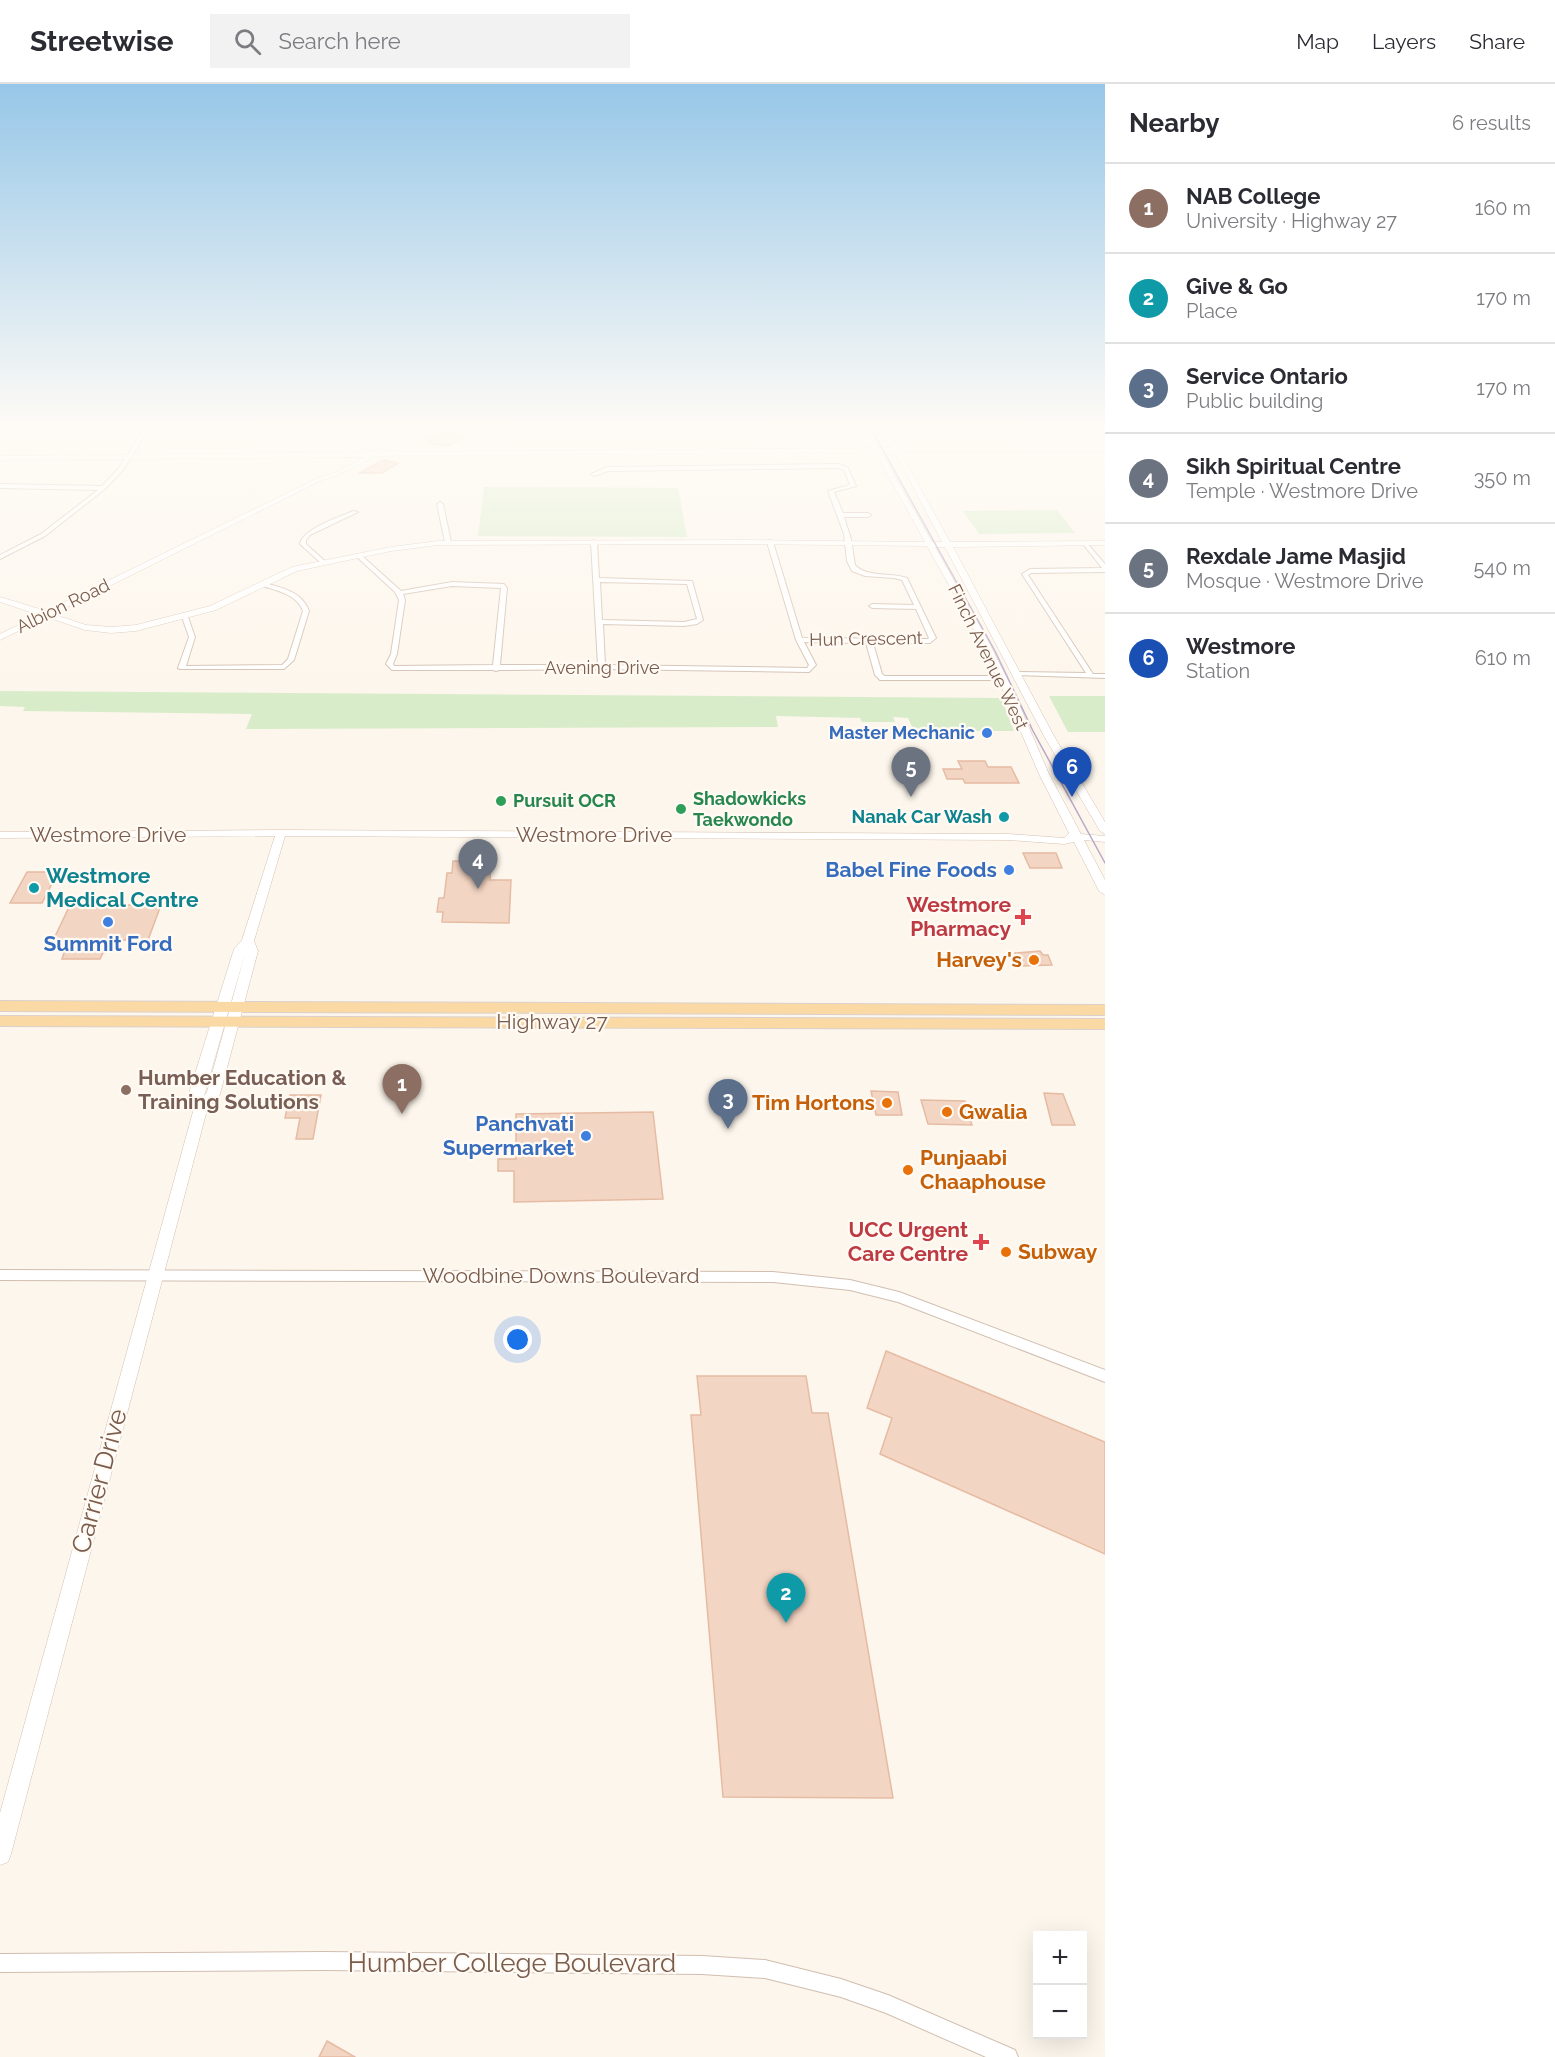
<!DOCTYPE html>
<meta charset="utf-8">
<style>
:root{--surface:#fff;--page:#f2f2f3;--text:#2b2b33;--muted:#7c7c81;--line:#e1e1e2;--accent:#0f766e}
body{margin:0;font-family:Raleway,sans-serif;background:var(--page);color:var(--text)}
.controls{position:absolute;right:18px;bottom:18px;display:grid;overflow:hidden;border-radius:0px;box-shadow:0 6px 24px #0002}
.controls button{width:54px;height:54px;display:grid;place-items:center;padding:0;border:0;border-bottom:2px solid var(--line);background:var(--surface);color:var(--text);font:30px sans-serif}
.you{position:absolute;left:518px;top:1256px;width:21px;height:21px;margin:-15px;border:4px solid #fff;border-radius:50%;background:#1a73e8;box-shadow:0 0 0 9px #1a73e833}
.badge{display:grid;place-items:center;width:39px;height:39px;border-radius:50%;background:var(--accent);color:#fff;font-size:20px;font-weight:700}
.pin{position:absolute;translate:-50% -50px;filter:drop-shadow(0 2px 3px #0008)}
.pin::after{content:'';position:absolute;top:32px;width:21px;height:18px;background:inherit;clip-path:polygon(0 0,100% 0,50% 100%)}
.list{margin:0;padding:0;list-style:none}
h2{display:flex;justify-content:space-between;align-items:center;height:78px;margin:0;padding:0 24px;font-size:26px}
h2 small{font-size:20px;font-weight:400;color:var(--muted)}
.list li{display:grid;grid-template-columns:39px 1fr auto;gap:18px;align-items:center;box-sizing:border-box;height:90px;padding:0 24px;border-top:2px solid var(--line)}
.list b{display:block;font-size:22px;white-space:nowrap}
.list p{margin:0;font-size:20px;white-space:nowrap;color:var(--muted)}
.list em{font-size:20px;font-style:normal;color:var(--muted)}
.icon{flex:none;width:33px;height:33px;fill:none;stroke:currentColor;stroke-width:2;stroke-linecap:round;stroke-linejoin:round}
.map{position:relative;flex:none;width:1105px;height:1973px;overflow:hidden}
header{display:flex;align-items:center;gap:36px;box-sizing:border-box;height:84px;padding:0 30px;background:var(--surface);border-bottom:2px solid var(--line)}
header strong{font-size:28px}
nav{display:flex;gap:33px;margin-inline-start:auto;font-size:21px}
.search{width:420px;height:54px;background:var(--page);display:flex;align-items:center;gap:15px;box-sizing:border-box;padding:0 21px;border-radius:0px;color:var(--muted);font-size:22px}
main{display:flex}
aside{flex:1;background:var(--surface)}
.map>svg:first-child{display:block}
.green{fill:#d8ecc9}
.building{fill:#f3d5c3;stroke:#e6bba3;stroke-width:1.5}
.lines{fill:none;stroke-linecap:round;stroke-linejoin:round}
.street-casing{stroke:#d1beb0;stroke-width:2}
.secondary-casing{stroke:#d6c0b0;stroke-width:1}
.primary-casing{stroke:#dad1cd;stroke-width:2}
.street{fill:#fff;fill-rule:evenodd}
.secondary{fill:#fff;fill-rule:evenodd}
.primary{fill:#fbd9a5;fill-rule:evenodd}
.tram{stroke:#b9a8c9;stroke-width:1.5}
.shop-dot{fill:#3f7fe0;stroke:#fffaf3;stroke-width:2}
.leisure-dot{fill:#2e9e5b;stroke:#fffaf3;stroke-width:2}
.culture-dot{fill:#0f9aa8;stroke:#fffaf3;stroke-width:2}
.health-dot{fill:#e0444e;stroke:#fffaf3;stroke-width:2}
.food-dot{fill:#e8710a;stroke:#fffaf3;stroke-width:2}
.education-dot{fill:#8d6e63;stroke:#fffaf3;stroke-width:2}
.labels{text-anchor:middle;stroke-width:4.5;stroke-linejoin:round;paint-order:stroke}
.far-street-label{font-size:18px;fill:#7a5c4d;stroke:#fffaf3}
.far-shop-label{font-size:18px;font-weight:bold;fill:#366cbe;stroke:#fffaf3;text-anchor:end}
.far-leisure-label{font-size:18px;font-weight:bold;fill:#27864d;stroke:#fffaf3;text-anchor:start}
.far-culture-label{font-size:18px;font-weight:bold;fill:#0d838f;stroke:#fffaf3;text-anchor:end}
.street-label{font-size:21px;fill:#7a5c4d;stroke:#fffaf3}
.shop-label{font-size:21px;font-weight:bold;fill:#366cbe;stroke:#fffaf3;text-anchor:end}
.culture-label{font-size:21px;font-weight:bold;fill:#0d838f;stroke:#fffaf3;text-anchor:start}
.health-label{font-size:21px;font-weight:bold;fill:#be3a42;stroke:#fffaf3;text-anchor:end}
.food-label{font-size:21px;font-weight:bold;fill:#c56008;stroke:#fffaf3;text-anchor:start}
.education-label{font-size:21px;font-weight:bold;fill:#785e54;stroke:#fffaf3;text-anchor:start}
.near-street-label{font-size:26px;fill:#7a5c4d;stroke:#fffaf3}
</style>
<header>
<strong>Streetwise</strong>
<div class="search"><svg class="icon" aria-label="search" viewBox="0 0 24 24"><circle cx="10" cy="10" r="6"/><path d="M15 15l6 6"/></svg>Search here</div>
<nav><a>Map</a><a>Layers</a><a>Share</a></nav>
</header>
<main>
<div class="map">
<svg width="1105" height="1973" viewBox="0 0 1105 1973">
<rect width="100%" height="100%" fill="#fdf6ec"/>
<!-- green -->
<g class="green">
<path d="M484,403L678,404L687,453L478,452Z"/>
<path d="M1057,426L1075,449L979,450L963,427Z"/>
<path d="M0,607L1001,614L1014,647H914L908,634L893,633L895,638H862L860,634L776,632L778,643L246,645L252,630L23,627L25,623L0,622Z"/>
<path d="M1049,612H1105V648H1068Z"/>
</g>
<!-- building -->
<g class="building">
<path d="M444,347L466,352L448,362L433,360L426,355Z"/>
<path d="M384,376L398,379L382,389H359Z"/>
<path d="M958,677H985L988,683H1011L1019,699H965L963,695H947L943,685H962Z"/>
<path d="M1023,769H1056L1062,784H1030Z"/>
<path d="M453,777H491L490,796H511L509,839L442,838L443,828H437L439,814H444L447,789H452Z"/>
<path d="M27,788H58L42,819H10Z"/>
<path d="M70,821H161L148,856H113L107,868L103,869L100,875H62L66,863H50Z"/>
<path d="M1040,867L1043,871H1048L1052,881L1020,882L1015,869Z"/>
<path d="M871,1007L898,1008L902,1031H876Z"/>
<path d="M1044,1009L1063,1010L1075,1041H1052Z"/>
<path d="M290,1011H321L313,1055H296L300,1034H285Z"/>
<path d="M921,1016L965,1017L972,1041L928,1040Z"/>
<path d="M653,1028L663,1115L514,1118V1087H498V1075H516V1030Z"/>
<path d="M886,1267L1105,1358V1470L880,1370L892,1334L867,1324Z"/>
<path d="M697,1292H806L812,1329H828L893,1714L723,1713L691,1331H701Z"/>
<path d="M327,1957L355,1973H319Z"/>
</g>
<g class="lines">
<defs>
<g id="street">
<path d="M145,343H150L123,386L105,405L45,452L0,475V471L41,450L98,406L0,404V400L102,402L119,384Z"/>
<path d="M839,380L848,384L856,402L834,408L843,429H868L871,431L868,433H844L851,455L855,481C867,494 891,488 907,494L936,554L930,559H873L882,590L885,592H1005V596H880L875,591L866,559L804,558L816,581L809,588L602,585L499,586L496,587L493,586H392L386,580L391,570L399,516L395,508L357,473V471H361L401,507L452,498L504,500L507,504L500,581H598L591,458L594,456L597,458L599,494L692,497L703,536L697,540L684,542L603,540L605,581L807,584L809,581L796,556L767,458L770,456L773,458L802,554L928,555L929,554L916,525L872,524L869,522L872,520L914,521L902,496L894,494L865,492L852,487L847,477L844,450L828,407L850,401L844,386L838,384L608,387L594,392L591,390L607,383ZM600,498L687,500L697,535L684,538L602,536ZM452,502L501,504L493,581L394,582L393,580L397,570L405,516L403,510Z"/>
<path d="M440,418L443,420L451,458L448,460L445,458L437,420Z"/>
<path d="M353,427L358,428L310,451L306,456V460L326,478V480H322L300,460C302,445 340,433 353,427Z"/>
<path d="M1086,458L1105,480V488L1031,489L1028,491L1093,590H1105V594L1016,591V589L1018,588L1086,589L1022,490L1030,485L1102,484L1083,460Z"/>
<path d="M262,498C281,504 302,507 309,527L294,576L284,585H180L178,584L189,553L182,533L185,531L188,533L195,553L186,582L282,581L288,575L303,527C296,509 276,507 260,501V499Z"/>
<path d="M0,1186L773,1188L850,1196L899,1208L1105,1286V1298L898,1218L850,1206L773,1198L0,1196Z"/>
<path d="M324,1868L702,1872L765,1876L841,1895L888,1911L1015,1966L1018,1973H986L886,1929L841,1913L765,1894L702,1890L324,1886L0,1888V1870Z"/>
</g>
<path id="secondary" d="M418,343H427L384,368L872,364L861,343H867L879,364H892L876,343H883L898,363H1105V367H900L950,458L1105,457V461L953,463L1054,652L1105,738V750L1100,747L1044,652L945,463H935L986,553L1012,604L1049,690L1081,750L1105,752V758L1084,756L1105,796V811L1099,807L1074,758L1064,760L1009,756L285,752L254,857L258,867L220,1010L207,1026L11,1770L8,1778L0,1781V1729L194,1024L189,1009L234,865L242,856L275,752L0,754V748L281,746L1009,750L1064,754L1069,749L1039,690L1002,604L978,553L927,462L743,460L438,461L391,467L297,487L216,526L136,547L111,549L85,546L47,533L0,556V550L39,531L0,518V513L46,527L318,394L334,389L365,373L0,376V372L373,368L400,355L399,352ZM894,367L942,458H932L881,368ZM875,368L925,458L743,456L438,457L391,463L292,483L210,522L136,541L111,543L86,541L53,530L322,396L338,391L376,372ZM246,866L207,1008L204,1012Z"/>
<g id="primary">
<path d="M0,917L1105,921V931L0,927Z"/>
<path d="M0,932L1105,935V945L0,942Z"/>
</g>
</defs>
<!-- street casing -->
<use href="#street" class="street-casing"/>
<!-- secondary casing -->
<use href="#secondary" class="secondary-casing"/>
<!-- primary casing -->
<use href="#primary" class="primary-casing"/>
<!-- street -->
<use href="#street" class="street"/>
<!-- secondary -->
<use href="#secondary" class="secondary"/>
<!-- primary -->
<use href="#primary" class="primary"/>
<!-- tram -->
<path class="tram" d="M870,343L995,567L1033,647L1105,779"/>
</g>
<!-- sky -->
<linearGradient id="sky" x2="0" y2="1"><stop stop-color="#97c7e8"/><stop offset="0.55" stop-color="#fefbf6"/><stop offset="1" stop-color="#fefbf6" stop-opacity="0"/></linearGradient>
<rect width="1105" height="620" fill="url(#sky)"/>
<!-- markers -->
<g class="shop-dot">
<circle cx="987" cy="649" r="6"/>
<circle cx="1009" cy="786" r="6"/>
<circle cx="108" cy="838" r="6"/>
<circle cx="586" cy="1052" r="6"/>
</g>
<g class="leisure-dot">
<circle cx="501" cy="717" r="6"/>
<circle cx="681" cy="725" r="6"/>
</g>
<g class="culture-dot">
<circle cx="1004" cy="733" r="6"/>
<circle cx="34" cy="804" r="6"/>
</g>
<g class="health-dot">
<path d="M1020 824h6v6h6v6h-6v6h-6v-6h-6v-6h6z"/>
<path d="M978 1149h6v6h6v6h-6v6h-6v-6h-6v-6h6z"/>
</g>
<g class="food-dot">
<circle cx="1034" cy="876" r="6"/>
<circle cx="887" cy="1019" r="6"/>
<circle cx="947" cy="1028" r="6"/>
<circle cx="908" cy="1086" r="6"/>
<circle cx="1006" cy="1168" r="6"/>
</g>
<circle class="education-dot" cx="126" cy="1006" r="6"/>
<g class="labels">
<!-- far-street labels -->
<g class="far-street-label">
<text transform="translate(63 522) rotate(-26)" y="6">Albion Road</text>
<text transform="translate(866 555) rotate(-1)" y="6">Hun Crescent</text>
<text transform="translate(988 573) rotate(64)" y="6">Finch Avenue West</text>
<text x="602" y="590">Avening Drive</text>
</g>
<!-- far-shop labels -->
<g class="far-shop-label">
<text x="975" y="655">Master Mechanic</text>
</g>
<!-- far-leisure labels -->
<g class="far-leisure-label">
<text x="693" y="721">Shadowkicks<tspan x="693" dy="21">Taekwondo</tspan></text>
<text x="513" y="723">Pursuit OCR</text>
</g>
<!-- far-culture labels -->
<g class="far-culture-label">
<text x="992" y="739">Nanak Car Wash</text>
</g>
<!-- street labels -->
<g class="street-label">
<text x="108" y="758">Westmore Drive</text>
<text x="594" y="758">Westmore Drive</text>
<text x="552" y="945">Highway 27</text>
<text x="561" y="1199">Woodbine Downs Boulevard</text>
</g>
<!-- shop labels -->
<g class="shop-label">
<text x="997" y="793">Babel Fine Foods</text>
<text x="108" y="867" text-anchor="middle">Summit Ford</text>
<text x="574" y="1047">Panchvati<tspan x="574" dy="24">Supermarket</tspan></text>
</g>
<!-- culture labels -->
<g class="culture-label">
<text x="46" y="799">Westmore<tspan x="46" dy="24">Medical Centre</tspan></text>
</g>
<!-- health labels -->
<g class="health-label">
<text x="1011" y="828">Westmore<tspan x="1011" dy="24">Pharmacy</tspan></text>
<text x="968" y="1153">UCC Urgent<tspan x="968" dy="24">Care Centre</tspan></text>
</g>
<!-- food labels -->
<g class="food-label">
<text x="1022" y="883" text-anchor="end">Harvey's</text>
<text x="875" y="1026" text-anchor="end">Tim Hortons</text>
<text x="959" y="1035">Gwalia</text>
<text x="920" y="1081">Punjaabi<tspan x="920" dy="24">Chaaphouse</tspan></text>
<text x="1018" y="1175">Subway</text>
</g>
<!-- education labels -->
<g class="education-label">
<text x="138" y="1001">Humber Education &amp;<tspan x="138" dy="24">Training Solutions</tspan></text>
</g>
<!-- near-street labels -->
<g class="near-street-label">
<text transform="translate(99 1397) rotate(-75)" y="9">Carrier Drive</text>
<text x="512" y="1888">Humber College Boulevard</text>
</g>
</g>
</svg>
<div class="controls">
<button>+</button>
<button>−</button>
</div>
<div class="you"></div>
<div class="pin badge" style="left:402px;top:1030px;background:#8d6e63">1</div>
<div class="pin badge" style="left:786px;top:1539px;background:#0f9aa8">2</div>
<div class="pin badge" style="left:728px;top:1045px;background:#5c6f8a">3</div>
<div class="pin badge" style="left:478px;top:805px;background:#6b7280">4</div>
<div class="pin badge" style="left:911px;top:713px;background:#6b7280">5</div>
<div class="pin badge" style="left:1072px;top:713px;background:#1a4fb4">6</div>
</div>
<aside>
<h2>Nearby<small>6 results</small></h2>
<ul class="list">
<li><span class="badge" style="background:#8d6e63">1</span><div><b>NAB College</b><p>University · Highway 27</p></div><em>160 m</em></li>
<li><span class="badge" style="background:#0f9aa8">2</span><div><b>Give &amp; Go</b><p>Place</p></div><em>170 m</em></li>
<li><span class="badge" style="background:#5c6f8a">3</span><div><b>Service Ontario</b><p>Public building</p></div><em>170 m</em></li>
<li><span class="badge" style="background:#6b7280">4</span><div><b>Sikh Spiritual Centre</b><p>Temple · Westmore Drive</p></div><em>350 m</em></li>
<li><span class="badge" style="background:#6b7280">5</span><div><b>Rexdale Jame Masjid</b><p>Mosque · Westmore Drive</p></div><em>540 m</em></li>
<li><span class="badge" style="background:#1a4fb4">6</span><div><b>Westmore</b><p>Station</p></div><em>610 m</em></li>
</ul>
</aside>
</main>
